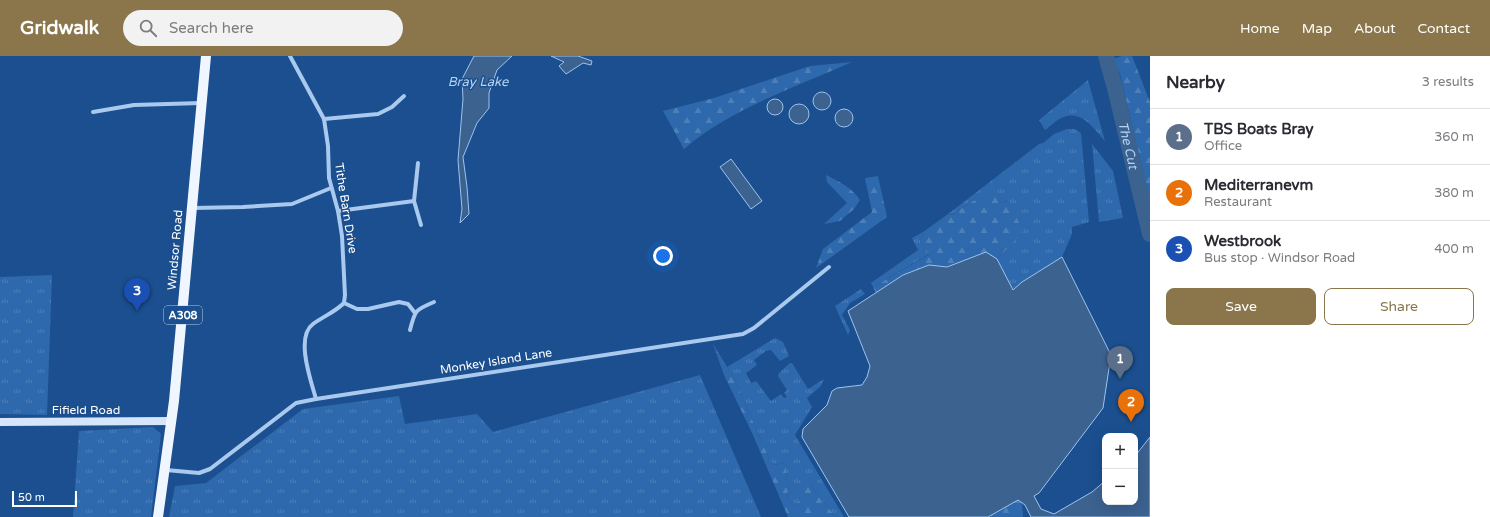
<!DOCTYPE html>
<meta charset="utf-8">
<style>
:root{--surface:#fff;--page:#f2f2f3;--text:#2b2b33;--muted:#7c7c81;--line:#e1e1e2;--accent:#8a764a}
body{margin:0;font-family:"Varela Round",sans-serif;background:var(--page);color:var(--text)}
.controls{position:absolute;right:12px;bottom:12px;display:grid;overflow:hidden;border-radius:8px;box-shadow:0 4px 16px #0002}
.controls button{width:36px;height:36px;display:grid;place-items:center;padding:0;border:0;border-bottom:1px solid var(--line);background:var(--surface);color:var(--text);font:20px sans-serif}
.scale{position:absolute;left:12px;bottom:10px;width:65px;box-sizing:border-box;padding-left:4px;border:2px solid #fff;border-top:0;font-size:11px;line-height:14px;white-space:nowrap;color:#fff;-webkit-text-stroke:3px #1b4f8f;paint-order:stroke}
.you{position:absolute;left:663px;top:200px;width:14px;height:14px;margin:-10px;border:3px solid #fff;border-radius:50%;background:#1a73e8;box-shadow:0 0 0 6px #1a73e833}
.badge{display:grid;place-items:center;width:26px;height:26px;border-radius:50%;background:var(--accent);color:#fff;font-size:13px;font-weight:700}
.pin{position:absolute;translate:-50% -33px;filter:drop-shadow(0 1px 2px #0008)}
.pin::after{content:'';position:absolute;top:21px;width:14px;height:12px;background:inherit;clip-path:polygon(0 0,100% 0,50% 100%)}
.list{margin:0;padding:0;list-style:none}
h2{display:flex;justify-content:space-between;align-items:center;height:52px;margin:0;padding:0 16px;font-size:17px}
h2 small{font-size:13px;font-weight:400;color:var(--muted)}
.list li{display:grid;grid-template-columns:26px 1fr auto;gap:12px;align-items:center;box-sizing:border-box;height:56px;padding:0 16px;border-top:1px solid var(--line)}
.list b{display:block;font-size:15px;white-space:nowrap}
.list p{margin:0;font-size:13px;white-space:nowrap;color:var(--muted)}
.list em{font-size:13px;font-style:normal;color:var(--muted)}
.actions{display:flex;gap:8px;padding:12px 16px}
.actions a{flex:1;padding:9px 0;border:1px solid var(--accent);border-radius:8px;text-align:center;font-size:14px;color:var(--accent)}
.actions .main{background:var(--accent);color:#fff}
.icon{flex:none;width:22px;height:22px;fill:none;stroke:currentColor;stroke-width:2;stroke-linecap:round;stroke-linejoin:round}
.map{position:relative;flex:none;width:1150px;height:461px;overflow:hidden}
header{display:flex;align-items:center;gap:24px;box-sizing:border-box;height:56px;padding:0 20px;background:var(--accent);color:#fff}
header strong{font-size:19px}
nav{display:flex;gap:22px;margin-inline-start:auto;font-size:14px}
.search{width:280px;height:36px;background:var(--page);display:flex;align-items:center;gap:10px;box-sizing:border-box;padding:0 14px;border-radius:22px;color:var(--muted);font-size:15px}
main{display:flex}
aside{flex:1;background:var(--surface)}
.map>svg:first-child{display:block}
.grass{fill:url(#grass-tufts)}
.forest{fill:url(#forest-firs)}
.water{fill:#3c6290;stroke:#9cc4f0}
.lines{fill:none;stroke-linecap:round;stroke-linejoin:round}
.river{stroke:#3c6290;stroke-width:16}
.street{stroke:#a9c9ee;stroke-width:4}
.secondary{stroke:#d6e6fa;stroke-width:8}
.primary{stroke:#f0f6ff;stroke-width:10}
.labels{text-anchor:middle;stroke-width:3;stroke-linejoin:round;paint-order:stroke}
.shield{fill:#1b4f8f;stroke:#bbcadd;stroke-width:1}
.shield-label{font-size:11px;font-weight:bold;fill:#fff}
.street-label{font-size:12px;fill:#fff;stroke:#1b4f8f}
.water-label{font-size:13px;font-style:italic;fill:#b5d3f5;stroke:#1b4f8f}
</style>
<header>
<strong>Gridwalk</strong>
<div class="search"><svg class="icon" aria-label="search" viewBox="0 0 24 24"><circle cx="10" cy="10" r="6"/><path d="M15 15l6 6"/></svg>Search here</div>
<nav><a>Home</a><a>Map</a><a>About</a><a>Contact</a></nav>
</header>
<main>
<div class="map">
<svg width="1150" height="461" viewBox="0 0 1150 461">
<defs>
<pattern id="grass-tufts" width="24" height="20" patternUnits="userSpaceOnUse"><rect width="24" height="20" fill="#2e69ad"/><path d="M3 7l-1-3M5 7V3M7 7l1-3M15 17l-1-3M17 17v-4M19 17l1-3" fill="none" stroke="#4d80b9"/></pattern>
<pattern id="forest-firs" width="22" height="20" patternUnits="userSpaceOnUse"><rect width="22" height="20" fill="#2e69ad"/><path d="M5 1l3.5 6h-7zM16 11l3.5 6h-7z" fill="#4d80b9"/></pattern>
</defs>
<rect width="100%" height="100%" fill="#1b4f8f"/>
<!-- grass -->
<g class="grass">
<path d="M1088,24L1105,85C1094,73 1082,54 1064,61C1057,63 1051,70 1045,74L1039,64Z"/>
<path d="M1067,73H1075L1081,77L1089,166L1072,171V178L1062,201L1022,226L1013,234L997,203L1006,193L1007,144L1002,147L991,135L950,159L948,158L1039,88L1043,87L1054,78Z"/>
<path d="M1092,88L1113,115L1123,162L1099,166Z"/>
<path d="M923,176L920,186L931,197L873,231L871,227L918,194L912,182Z"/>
<path d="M52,219L47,359L0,358V221Z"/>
<path d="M861,233L865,238L850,247L842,259L850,274L848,279L835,250Z"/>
<path d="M775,282L783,286L789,300L780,305L771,294L766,295L754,304L757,309L746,317L751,327L756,325L771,345L781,338L784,342L787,341L784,337L787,334L778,320L779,317L790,307H792L808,333L824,323L821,330L807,342L812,351L795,379L844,461H836L811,430L798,452L788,445L786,407L772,409L734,322L727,311Z"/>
<path d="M700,319L761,461H169L175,430L206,427L303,353L399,340L405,368L477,358L493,376Z"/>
<path d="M153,371L161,378L151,461H73L79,375Z"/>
</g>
<!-- forest -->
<g class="forest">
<path d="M1122,0H1132L1150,46V146L1120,18L1113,3Z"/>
<path d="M852,6C796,31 730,53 684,93L663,55L714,42L810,10Z"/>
<path d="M826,119C838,125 853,132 860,144L854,153L840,165L824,168L847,147L827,126Z"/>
<path d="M878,120L887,161L816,212L823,193L872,156L865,122Z"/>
<path d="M991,134L1002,147L1008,144L1023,175L997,203L985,196L947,211L929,209L903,219L876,237L873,231L930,198L920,186L923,176L948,158L951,159Z"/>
<path d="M713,288L734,322L772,409L786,407L788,445L798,452L800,433L811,430L836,461H788L753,379L724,319Z"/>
<path d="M1018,444L1022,447L1023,461H988Z"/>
</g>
<!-- water -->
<g class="water">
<path d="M474,0H512L497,14L489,37V52L477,67L463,101L467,131L469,158L460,167L462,153L458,104L463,43L462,23Z"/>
<path d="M551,0H578L592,5L591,9L583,7L566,18L559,10L564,6Z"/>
<circle cx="822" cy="45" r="9"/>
<circle cx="775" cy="51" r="8"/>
<circle cx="799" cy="58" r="10"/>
<circle cx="844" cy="62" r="9"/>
<path d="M731,103L762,145L751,153L720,111Z"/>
<path d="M986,196L997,203L1013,234L1022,226L1062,201L1111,299L1103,352L1039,437L1034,440L1041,453L1054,458L1092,436L1105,425V446H1135V400L1150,381V461H1031L1025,449L1018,444L988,461H849L802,381L803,373L827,349L832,335L837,332L862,329L867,321L870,310L848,255L903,219L929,209L947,211Z"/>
</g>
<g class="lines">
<!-- river -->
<path class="river" id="s1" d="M1106,0L1115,32L1150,178"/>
<!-- street -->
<g class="street">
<path d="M290,0L324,63L328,90L329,122L338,155L342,180L345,239L344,247C335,256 324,260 313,268C295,281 311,325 316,343"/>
<path d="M93,56L134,49L201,47"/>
<path d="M324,63L378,58L392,51L404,40"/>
<path d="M418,107L414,145L421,169"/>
<path d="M193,152L243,151L292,148L331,132"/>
<path d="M338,155L414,145"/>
<path d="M344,247L357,253H368L399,246L408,248L415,257"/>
<path d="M410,274C415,254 415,254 434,246"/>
<path d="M166,414L199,417L210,413L296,347L316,343L743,278L754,272L829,211"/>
</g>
<!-- secondary -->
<path class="secondary" d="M0,366L172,365"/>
<!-- primary -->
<path class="primary" d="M158,461L174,345L206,0"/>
</g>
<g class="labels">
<!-- shield labels -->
<rect class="shield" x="164" y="250" width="38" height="18" rx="3"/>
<g class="shield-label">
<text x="183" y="263">A308</text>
</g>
<!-- street labels -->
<g class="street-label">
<text transform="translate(346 152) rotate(81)" y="4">Tithe Barn Drive</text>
<text transform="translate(175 194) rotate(-85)" y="4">Windsor Road</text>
<text transform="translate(496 305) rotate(-9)" y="4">Monkey Island Lane</text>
<text x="86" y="358">Fifield Road</text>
</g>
<!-- water labels -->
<g class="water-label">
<text x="478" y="30">Bray Lake</text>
<text dy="5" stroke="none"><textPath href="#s1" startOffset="92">The Cut</textPath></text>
</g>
</g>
</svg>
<div class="controls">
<button>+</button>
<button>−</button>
</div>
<div class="scale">50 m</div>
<div class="you"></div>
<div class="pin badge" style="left:1120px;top:323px;background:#5c6f8a">1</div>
<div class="pin badge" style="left:1131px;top:366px;background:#e8710a">2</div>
<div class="pin badge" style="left:137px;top:255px;background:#1a4fb4">3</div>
</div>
<aside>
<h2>Nearby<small>3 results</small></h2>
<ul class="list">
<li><span class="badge" style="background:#5c6f8a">1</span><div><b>TBS Boats Bray</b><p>Office</p></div><em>360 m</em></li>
<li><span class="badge" style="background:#e8710a">2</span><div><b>Mediterranevm</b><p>Restaurant</p></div><em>380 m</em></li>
<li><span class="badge" style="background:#1a4fb4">3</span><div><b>Westbrook</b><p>Bus stop · Windsor Road</p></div><em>400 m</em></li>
</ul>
<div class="actions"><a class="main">Save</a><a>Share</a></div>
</aside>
</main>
